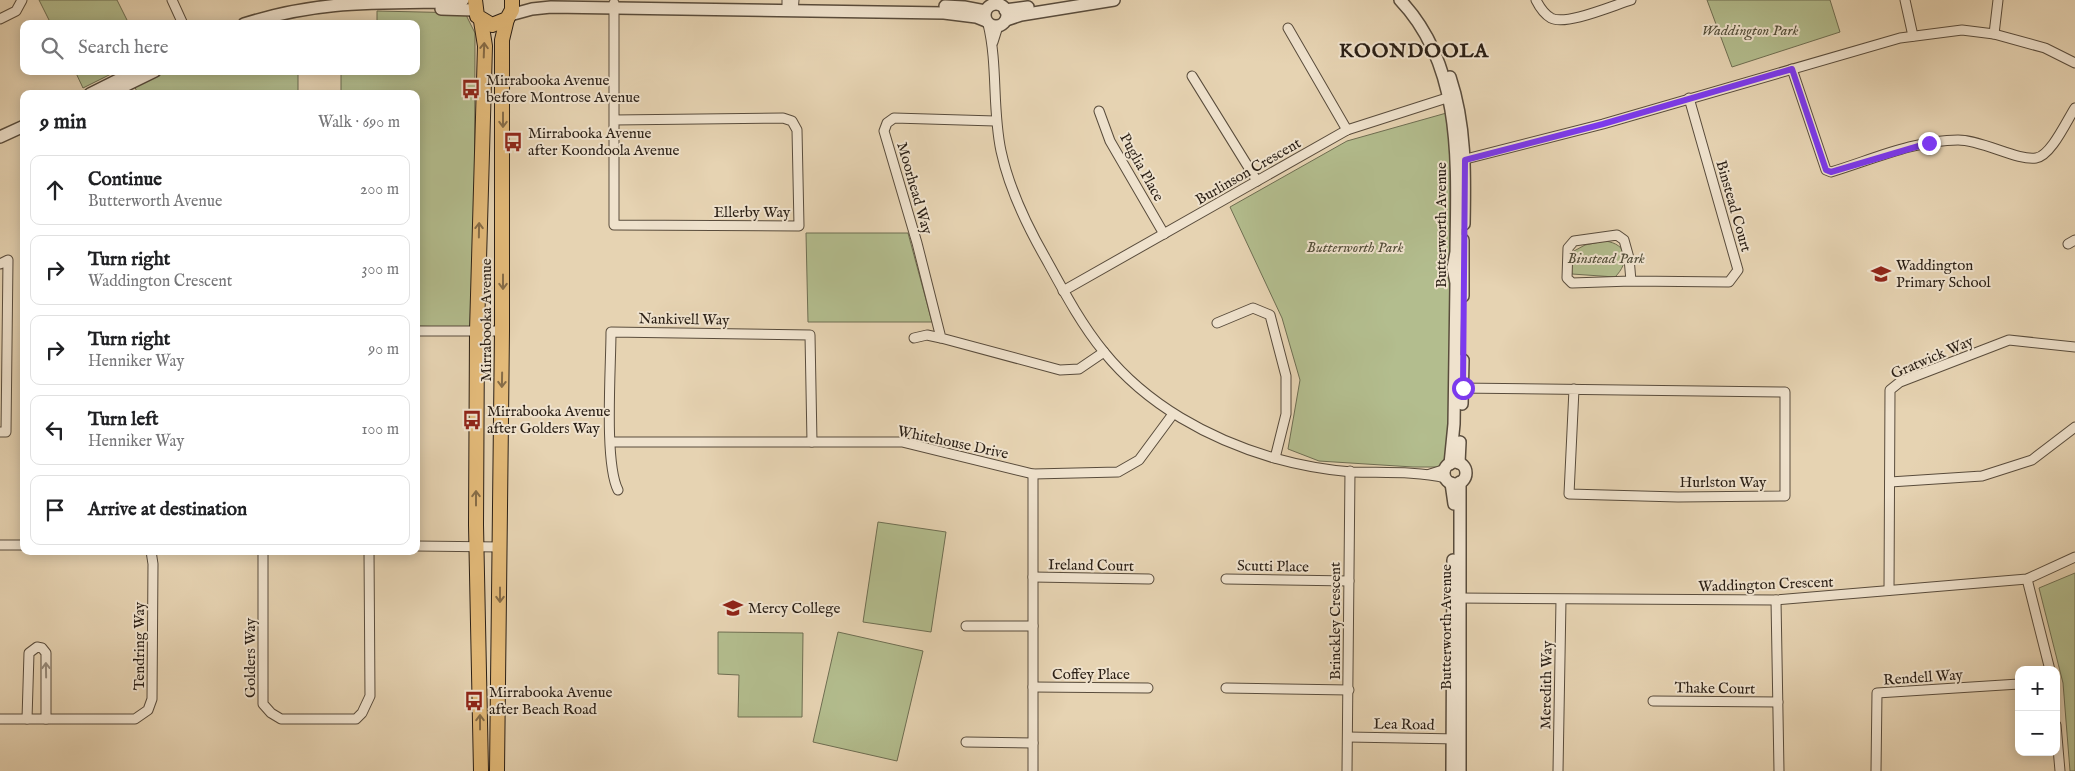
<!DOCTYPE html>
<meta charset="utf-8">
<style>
:root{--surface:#fff;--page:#f2f2f2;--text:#202124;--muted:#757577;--line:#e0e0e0}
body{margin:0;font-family:"IM FELL English",serif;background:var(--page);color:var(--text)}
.controls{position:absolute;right:15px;bottom:15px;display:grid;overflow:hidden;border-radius:10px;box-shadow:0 2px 12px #0003}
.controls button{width:45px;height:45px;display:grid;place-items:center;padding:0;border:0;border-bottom:1px solid var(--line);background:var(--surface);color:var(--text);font:25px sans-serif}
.stop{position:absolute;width:15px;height:15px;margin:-11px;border:4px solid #7c3aed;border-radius:50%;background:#fff}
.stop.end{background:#7c3aed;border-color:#fff;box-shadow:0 1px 5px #0008}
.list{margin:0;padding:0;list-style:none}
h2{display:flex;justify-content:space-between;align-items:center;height:65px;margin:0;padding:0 20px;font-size:21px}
h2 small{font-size:16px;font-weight:400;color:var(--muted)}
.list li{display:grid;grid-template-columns:32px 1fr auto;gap:15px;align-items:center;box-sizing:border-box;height:70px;margin:0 10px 10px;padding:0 10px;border:1px solid var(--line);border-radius:10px}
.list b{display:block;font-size:19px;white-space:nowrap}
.list p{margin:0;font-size:16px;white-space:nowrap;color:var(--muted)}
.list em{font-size:16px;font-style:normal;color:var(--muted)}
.icon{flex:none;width:28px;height:28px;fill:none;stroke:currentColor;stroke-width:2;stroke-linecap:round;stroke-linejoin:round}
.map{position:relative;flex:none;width:2075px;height:771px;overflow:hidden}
.search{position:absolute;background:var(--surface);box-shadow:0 2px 12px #0003;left:20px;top:20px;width:400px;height:55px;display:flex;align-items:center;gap:12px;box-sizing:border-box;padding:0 18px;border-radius:10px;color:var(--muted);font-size:19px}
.panel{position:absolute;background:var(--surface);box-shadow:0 2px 12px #0003;left:20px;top:90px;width:400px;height:465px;border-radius:10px}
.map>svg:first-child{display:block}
.green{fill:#b3bd8e;stroke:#6e6e52}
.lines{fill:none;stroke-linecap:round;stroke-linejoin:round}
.minor-casing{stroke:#594c3c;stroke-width:11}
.tertiary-casing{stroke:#594c3c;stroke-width:14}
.primary-casing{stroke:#2a1f15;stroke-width:16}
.minor{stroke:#efe2cd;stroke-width:9}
.tertiary{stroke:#efe2cd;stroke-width:11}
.primary{stroke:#e3ba79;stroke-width:14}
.oneway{stroke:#866c47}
.oneway2{stroke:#968a7a}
.route{stroke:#7c3aed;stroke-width:6}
.labels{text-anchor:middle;stroke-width:4;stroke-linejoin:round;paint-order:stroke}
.park-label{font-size:15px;font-style:italic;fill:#534e39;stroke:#efe2cd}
.poi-label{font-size:15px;fill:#2a1f15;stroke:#efe2cd;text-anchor:start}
.street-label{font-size:15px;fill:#2a1f15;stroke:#efe2cd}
.district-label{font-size:20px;font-weight:bold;letter-spacing:1px;fill:#2a1f15;stroke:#efe2cd}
</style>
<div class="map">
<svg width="2075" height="771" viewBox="0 0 2075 771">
<rect width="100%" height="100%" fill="#e6d3b2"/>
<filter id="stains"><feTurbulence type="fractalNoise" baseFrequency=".004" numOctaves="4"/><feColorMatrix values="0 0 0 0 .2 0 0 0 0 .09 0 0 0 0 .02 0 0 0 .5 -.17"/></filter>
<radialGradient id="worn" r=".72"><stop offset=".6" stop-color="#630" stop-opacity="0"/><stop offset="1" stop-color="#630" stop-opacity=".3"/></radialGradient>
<!-- green -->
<g class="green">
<path d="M39,0H117L129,24H51Z"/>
<path d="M1707,0H1830L1840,32L1732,67Z"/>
<path d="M377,11L465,13L475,33L474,328L416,326V94H341V71H416V24H377Z"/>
<path d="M75,71H117L83,88Z"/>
<path d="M162,71H298V92L318,94H138L133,83Z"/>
<path d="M1450,112V467H1413L1319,461L1288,449L1300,380L1282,318L1230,207L1347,141Z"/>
<path d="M806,233H908L932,322H808Z"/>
<path d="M1605,241C1628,244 1630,262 1615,277L1572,274L1571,264L1574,251L1585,245Z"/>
<path d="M878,522L946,532L931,632L863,622Z"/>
<path d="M2075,573V771H2070L2063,683L2039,588Z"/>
<path d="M718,632L803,633L802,717H738L739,675L718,674Z"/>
<path d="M838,632L923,651L897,761L813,742Z"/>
</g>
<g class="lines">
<defs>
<g id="minor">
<path d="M172,0L183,24"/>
<path d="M1536,0C1539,6 1544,14 1551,18C1566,26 1614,5 1631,0"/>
<path d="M1905,0L1913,36"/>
<path d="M787,11V0"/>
<path d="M793,11L794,0"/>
<path d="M0,19L16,11L22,0"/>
<path d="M988,24C998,65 992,109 1001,151C1009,188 1027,226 1046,259C1063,290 1081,324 1104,352C1147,405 1209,439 1274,458C1299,465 1326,470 1352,472C1384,473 1415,471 1446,478"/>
<path d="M1288,28L1347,130"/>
<path d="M1994,34L1998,0"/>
<path d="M993,42L998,26"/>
<path d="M1792,69L1826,170L1831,172C1871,160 1915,140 1958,140C1982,140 2018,161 2036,158C2051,156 2067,120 2075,108"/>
<path d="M1192,76L1257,181"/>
<path d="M1099,111L1110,141L1164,234"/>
<path d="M614,120L783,118L792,121L797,130L799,226L614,225V3"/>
<path d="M995,121L894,118L887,123L884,131L917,243L941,338L1060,370L1079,369L1104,352"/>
<path d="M1458,161L1603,124L1900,38L1962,30L1994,34L2045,48L2075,63"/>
<path d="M2068,244L2075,240"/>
<path d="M0,264L8,260L6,432H0"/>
<path d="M1631,281L1629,258L1624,240L1617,235L1574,241L1568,248L1567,278L1572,283L1631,281L1729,282L1738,270L1689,98"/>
<path d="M1063,291L1347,130L1453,96"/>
<path d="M1217,323L1253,308L1270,315L1286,376V414L1275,458"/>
<path d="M416,331H502"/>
<path d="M914,338L927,335L941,338"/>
<path d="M1457,388L1785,392V496L1678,497L1569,494L1574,389"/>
<path d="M611,442H902L1033,474L1118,472L1139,460L1173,414"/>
<path d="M1430,474L1446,469"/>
<path d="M1890,482L1982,476L2032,460L2075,427"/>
<path d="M618,490C604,462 611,368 611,332L810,335L812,442"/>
<path d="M0,545H24"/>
<path d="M416,546L500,547"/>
<path d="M263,551V704L271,713L281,719H356L362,713L370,696L369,551"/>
<path d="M1033,577L1149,579"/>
<path d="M1226,579L1349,581"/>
<path d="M2027,579L2050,670"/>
<path d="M1889,590L1890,390L1900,382L2009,340L2075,347"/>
<path d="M1456,598L1776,600L2027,579L2075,557"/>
<path d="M1776,600L1779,771"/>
<path d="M966,626H1033"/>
<path d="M1033,687L1148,688"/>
<path d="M1226,688L1349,690"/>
<path d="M1653,701L1778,702"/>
<path d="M0,719H135L148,710L152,699L153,564L151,551"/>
<path d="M27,719L29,653L37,647L42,648L46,653V719"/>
<path d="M2056,725L2060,771"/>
<path d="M1348,737L1458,739"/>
<path d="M966,742L1033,743"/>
<path d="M1033,771V474"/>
<path d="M1347,771L1350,471"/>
<path d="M1558,771L1561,600"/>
<path d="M1876,771L1877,693L2019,684"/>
</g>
<g id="tertiary">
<path d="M1400,0C1464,67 1457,167 1456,252L1453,268L1456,283L1454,424L1450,464"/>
<circle cx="996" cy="15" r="11"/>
<path d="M945,6L964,7L985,11"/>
<path d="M441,9L474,10"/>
<path d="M1005,10L1028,7"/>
<path d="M510,15L532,9L551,7L944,13L976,17L986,21"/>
<path d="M1006,20L1021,15L1114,0"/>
<path d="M244,24C319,0 375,3 452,2L463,0"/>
<path d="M1450,77C1466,125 1465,174 1464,224"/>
<path d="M90,94L136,71"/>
<path d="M108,94L155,71"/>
<path d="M0,137L24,126"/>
<path d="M1463,296V240"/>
<path d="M1462,404L1463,360"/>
<circle cx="1455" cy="473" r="11"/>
<path d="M1459,463L1460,442"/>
<path d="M1451,483L1454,504"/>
<path d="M1452,771L1453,560"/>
<path d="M1460,771V482"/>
</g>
<g id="primary">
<path d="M475,0L477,16L492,25L507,19L512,10V0"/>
<path d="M481,771L476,525L477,331L485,46L481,21"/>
<path d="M497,771L502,331V40L507,19"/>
</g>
</defs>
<!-- minor casing -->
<use href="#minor" class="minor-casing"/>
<!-- tertiary casing -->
<use href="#tertiary" class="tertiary-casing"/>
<!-- primary casing -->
<use href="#primary" class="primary-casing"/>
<!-- minor -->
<use href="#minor" class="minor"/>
<!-- tertiary -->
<use href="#tertiary" class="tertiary"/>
<!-- primary -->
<use href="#primary" class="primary"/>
</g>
<!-- one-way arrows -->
<defs><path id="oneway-shaft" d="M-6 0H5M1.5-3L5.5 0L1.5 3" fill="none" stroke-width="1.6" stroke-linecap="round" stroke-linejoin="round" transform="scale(1.25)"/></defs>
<g class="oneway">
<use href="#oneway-shaft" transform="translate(484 50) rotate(-88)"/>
<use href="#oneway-shaft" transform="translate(503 120) rotate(90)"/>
<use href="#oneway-shaft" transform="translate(479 230) rotate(-89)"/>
<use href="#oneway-shaft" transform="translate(503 282) rotate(90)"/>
<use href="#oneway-shaft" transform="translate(502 380) rotate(91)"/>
<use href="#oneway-shaft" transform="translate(476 498) rotate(-90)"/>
<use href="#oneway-shaft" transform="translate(500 595) rotate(90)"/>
<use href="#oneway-shaft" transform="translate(480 722) rotate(-90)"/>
</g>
<use class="oneway2" href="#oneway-shaft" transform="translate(46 670) rotate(-91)"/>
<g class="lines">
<!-- route -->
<path class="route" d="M1463,388L1465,160L1603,124L1792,69L1826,170L1831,172L1929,143"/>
</g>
<!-- icons -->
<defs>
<symbol id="bus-bare" viewBox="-9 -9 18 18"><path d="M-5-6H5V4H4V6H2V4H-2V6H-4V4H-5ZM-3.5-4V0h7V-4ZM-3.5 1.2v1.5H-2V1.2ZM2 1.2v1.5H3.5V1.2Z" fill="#8f2418" stroke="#efe2cd" stroke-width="2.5" paint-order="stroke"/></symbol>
<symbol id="school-bare" viewBox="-9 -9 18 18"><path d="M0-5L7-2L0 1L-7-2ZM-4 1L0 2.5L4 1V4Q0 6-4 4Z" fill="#8f2418" stroke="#efe2cd" stroke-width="2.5" paint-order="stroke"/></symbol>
</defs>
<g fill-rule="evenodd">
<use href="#bus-bare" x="457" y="75" width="28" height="28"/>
<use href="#bus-bare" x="499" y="128" width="28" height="28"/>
<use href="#school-bare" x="1867" y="260" width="28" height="28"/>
<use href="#bus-bare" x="458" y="406" width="28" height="28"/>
<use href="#school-bare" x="719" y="594" width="28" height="28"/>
<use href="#bus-bare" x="460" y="687" width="28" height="28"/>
</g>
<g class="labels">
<!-- park labels -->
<g class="park-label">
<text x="1750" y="35">Waddington Park</text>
<text x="1355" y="252">Butterworth Park</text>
<text x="1606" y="263">Binstead Park</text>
</g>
<!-- poi labels -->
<g class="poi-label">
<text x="486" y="85">Mirrabooka Avenue<tspan x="486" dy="17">before Montrose Avenue</tspan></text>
<text x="528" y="138">Mirrabooka Avenue<tspan x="528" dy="17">after Koondoola Avenue</tspan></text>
<text x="1896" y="270">Waddington<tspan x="1896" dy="17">Primary School</tspan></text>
<text x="487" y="416">Mirrabooka Avenue<tspan x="487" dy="17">after Golders Way</tspan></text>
<text x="748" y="613">Mercy College</text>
<text x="489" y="697">Mirrabooka Avenue<tspan x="489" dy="17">after Beach Road</tspan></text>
</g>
<!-- street labels -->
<g class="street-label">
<text transform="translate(1142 167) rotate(61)" y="5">Puglia Place</text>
<text transform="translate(1248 171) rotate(-30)" y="5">Burlinson Crescent</text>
<text transform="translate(915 188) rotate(74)" y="5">Moorhead Way</text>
<text transform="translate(1734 206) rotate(74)" y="5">Binstead Court</text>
<text x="752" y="217">Ellerby Way</text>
<text transform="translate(1441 225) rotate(-90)" y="5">Butterworth Avenue</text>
<text transform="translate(684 319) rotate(1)" y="5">Nankivell Way</text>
<text transform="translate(486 320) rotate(-90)" y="5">Mirrabooka Avenue</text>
<text transform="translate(1932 357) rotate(-23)" y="5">Gratwick Way</text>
<text transform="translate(953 442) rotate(12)" y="5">Whitehouse Drive</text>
<text x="1723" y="487">Hurlston Way</text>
<text transform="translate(1091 565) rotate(1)" y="5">Ireland Court</text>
<text transform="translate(1273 566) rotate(1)" y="5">Scutti Place</text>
<text transform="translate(1766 584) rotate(-2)" y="5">Waddington Crescent</text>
<text transform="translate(1335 621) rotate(-90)" y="5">Brinckley Crescent</text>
<text transform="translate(1446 627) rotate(-90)" y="5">Butterworth Avenue</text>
<text transform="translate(139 646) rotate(-90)" y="5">Tendring Way</text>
<text transform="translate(250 658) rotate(-90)" y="5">Golders Way</text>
<text x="1091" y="679">Coffey Place</text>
<text transform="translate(1923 677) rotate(-4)" y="5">Rendell Way</text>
<text transform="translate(1546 685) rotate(-89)" y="5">Meredith Way</text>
<text transform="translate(1715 688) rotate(1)" y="5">Thake Court</text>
<text transform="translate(1404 724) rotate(1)" y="5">Lea Road</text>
</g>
<!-- district labels -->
<g class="district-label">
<text x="1414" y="57">KOONDOOLA</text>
</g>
</g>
<rect width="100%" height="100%" filter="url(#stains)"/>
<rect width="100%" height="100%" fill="url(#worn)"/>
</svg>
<div class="controls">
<button>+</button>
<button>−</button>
</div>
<div class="stop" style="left:1463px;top:388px"></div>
<div class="stop end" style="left:1929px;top:143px"></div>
<div class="search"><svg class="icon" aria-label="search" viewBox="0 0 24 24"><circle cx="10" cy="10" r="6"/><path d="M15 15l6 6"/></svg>Search here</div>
<section class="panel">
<h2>9 min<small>Walk · 690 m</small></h2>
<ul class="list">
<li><svg class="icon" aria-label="ahead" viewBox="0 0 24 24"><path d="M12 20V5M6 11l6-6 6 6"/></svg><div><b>Continue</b><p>Butterworth Avenue</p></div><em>200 m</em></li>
<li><svg class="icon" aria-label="right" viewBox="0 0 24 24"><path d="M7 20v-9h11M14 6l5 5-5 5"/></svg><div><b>Turn right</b><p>Waddington Crescent</p></div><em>300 m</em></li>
<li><svg class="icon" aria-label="right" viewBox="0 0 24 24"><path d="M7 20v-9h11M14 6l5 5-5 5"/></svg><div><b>Turn right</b><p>Henniker Way</p></div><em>90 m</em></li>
<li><svg class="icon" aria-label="left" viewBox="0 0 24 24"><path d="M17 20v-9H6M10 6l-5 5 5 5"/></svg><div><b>Turn left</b><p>Henniker Way</p></div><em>100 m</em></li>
<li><svg class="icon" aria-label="arrive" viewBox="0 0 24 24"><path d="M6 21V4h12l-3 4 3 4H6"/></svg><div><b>Arrive at destination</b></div></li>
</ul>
</section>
</div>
